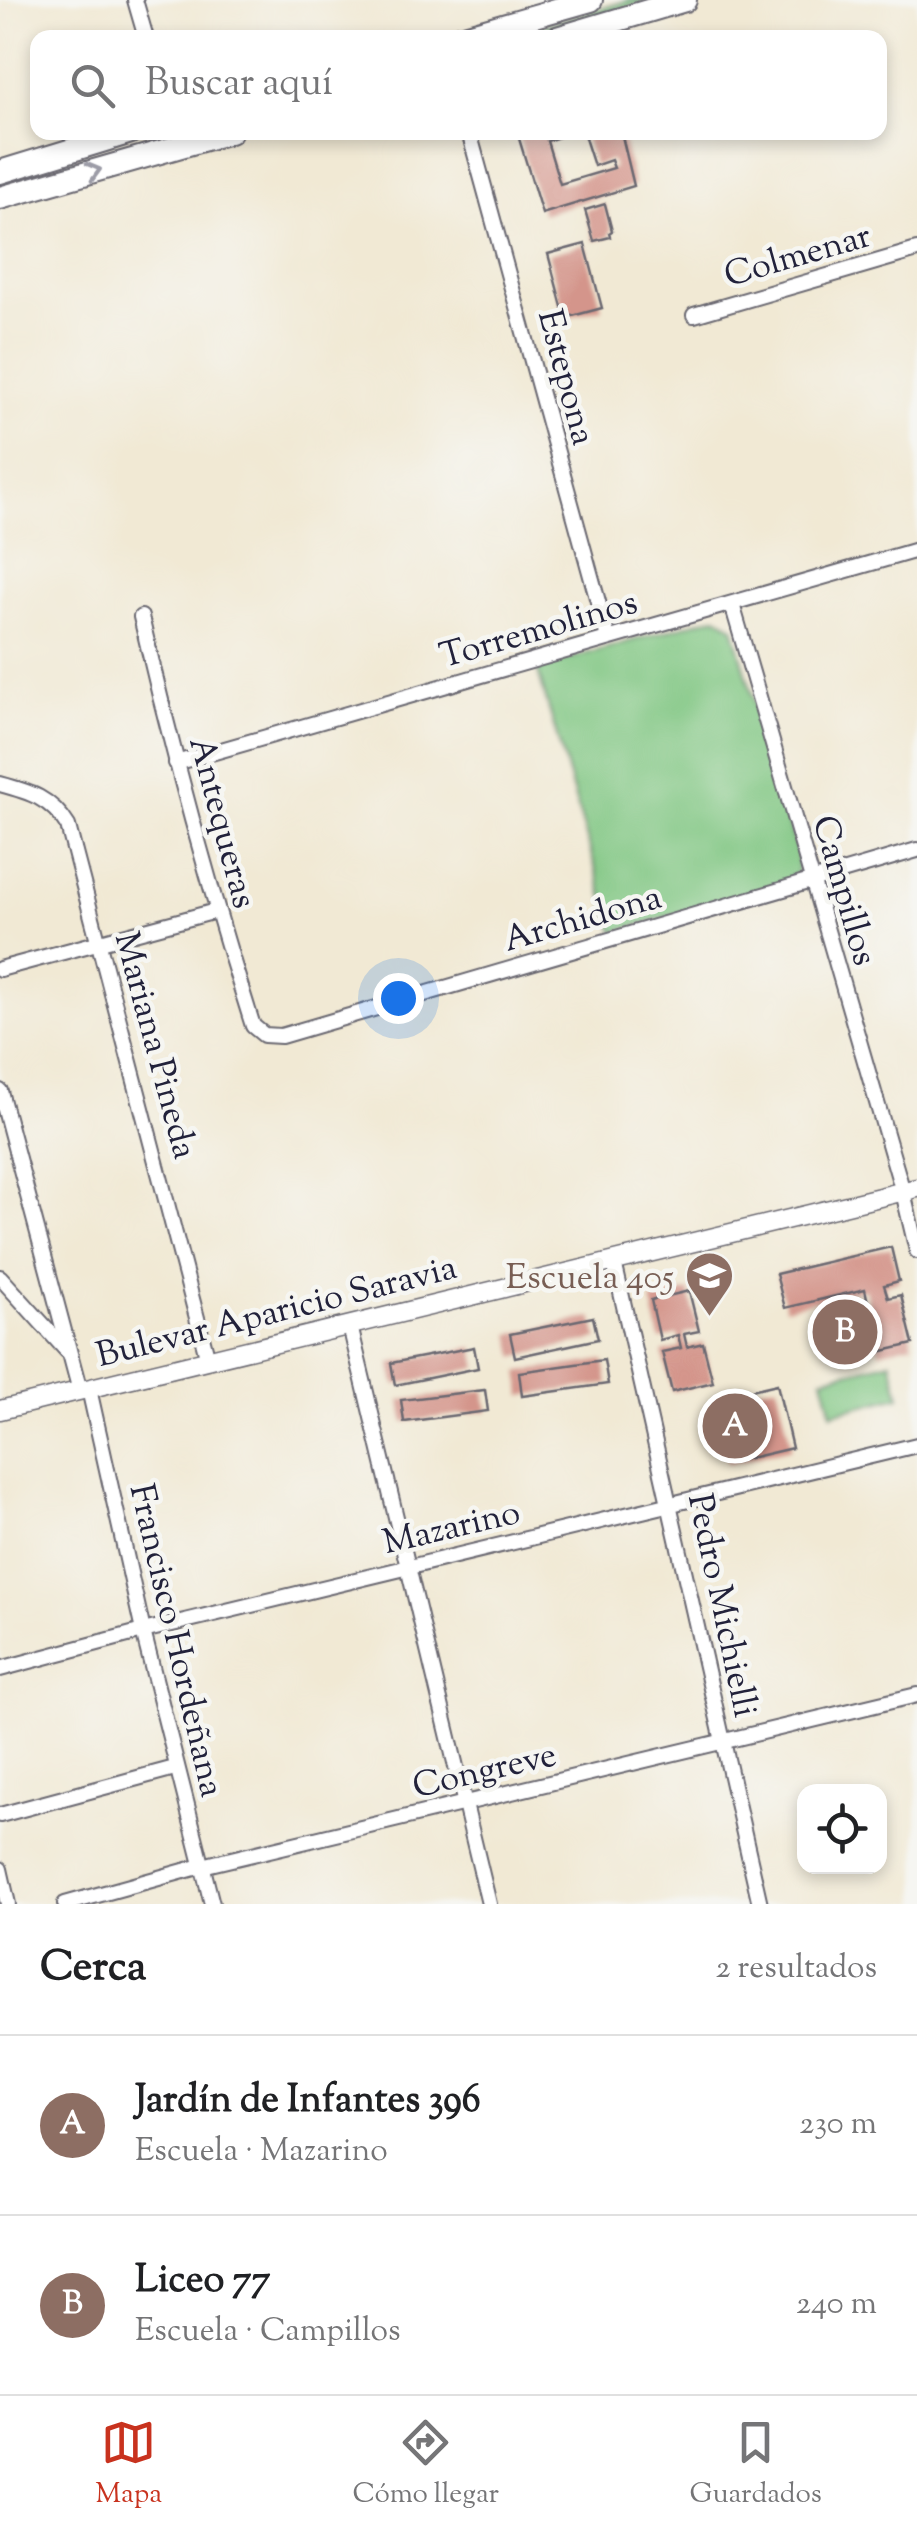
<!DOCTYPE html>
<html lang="es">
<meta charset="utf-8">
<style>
:root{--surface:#fff;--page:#f2f2f2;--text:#202124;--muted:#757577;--line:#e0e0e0;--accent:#c8321e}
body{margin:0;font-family:"Sorts Mill Goudy",serif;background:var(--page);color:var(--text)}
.controls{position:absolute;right:30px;bottom:30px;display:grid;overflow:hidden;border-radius:20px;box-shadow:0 5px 15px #0003}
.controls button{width:90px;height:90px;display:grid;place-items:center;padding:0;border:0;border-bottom:2px solid var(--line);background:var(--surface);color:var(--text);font:50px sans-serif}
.you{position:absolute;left:398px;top:998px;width:35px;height:35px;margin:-25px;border:8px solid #fff;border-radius:50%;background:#1a73e8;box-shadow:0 0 0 15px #1a73e833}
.badge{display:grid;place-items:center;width:65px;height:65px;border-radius:50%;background:var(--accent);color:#fff;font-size:32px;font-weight:700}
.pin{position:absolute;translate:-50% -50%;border:5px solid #fff;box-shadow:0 2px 10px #0006}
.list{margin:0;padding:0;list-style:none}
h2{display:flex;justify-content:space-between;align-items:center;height:130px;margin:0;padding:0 40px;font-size:42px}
h2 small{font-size:32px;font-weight:400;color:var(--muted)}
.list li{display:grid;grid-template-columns:65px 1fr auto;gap:30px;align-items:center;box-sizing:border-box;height:180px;padding:0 40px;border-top:2px solid var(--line)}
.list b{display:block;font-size:38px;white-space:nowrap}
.list p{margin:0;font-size:32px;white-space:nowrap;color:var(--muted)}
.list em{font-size:32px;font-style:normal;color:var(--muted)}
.icon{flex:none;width:55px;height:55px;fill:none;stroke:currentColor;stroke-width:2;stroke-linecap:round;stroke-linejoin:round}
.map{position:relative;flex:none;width:917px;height:1904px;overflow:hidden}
.search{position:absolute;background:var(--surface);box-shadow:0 5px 15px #0003;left:30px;right:30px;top:30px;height:110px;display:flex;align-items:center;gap:25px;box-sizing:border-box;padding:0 35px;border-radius:20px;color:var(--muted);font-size:38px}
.sheet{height:490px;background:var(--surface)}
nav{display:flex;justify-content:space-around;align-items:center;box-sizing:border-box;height:140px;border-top:2px solid var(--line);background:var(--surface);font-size:28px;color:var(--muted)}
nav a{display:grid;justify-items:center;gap:5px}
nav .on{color:var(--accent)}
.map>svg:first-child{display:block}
.green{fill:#80c682;stroke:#51745e;stroke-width:2.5}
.building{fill:#d4958b}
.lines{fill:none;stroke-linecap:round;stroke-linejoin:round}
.minor-casing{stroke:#6a6871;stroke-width:18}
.tertiary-casing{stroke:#6a6871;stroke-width:21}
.primary-casing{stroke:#6a6871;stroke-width:26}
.minor{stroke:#fff;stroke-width:14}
.tertiary{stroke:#fff;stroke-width:18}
.primary{stroke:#fff;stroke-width:22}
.oneway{stroke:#9c9ca7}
.labels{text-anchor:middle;stroke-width:9;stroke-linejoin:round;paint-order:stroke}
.street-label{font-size:35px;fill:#22223b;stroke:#f6f6f2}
.education-label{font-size:35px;fill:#785e54;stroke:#f6f6f2;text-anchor:end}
</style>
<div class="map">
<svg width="917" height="1904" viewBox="0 0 917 1904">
<rect width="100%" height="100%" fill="#f6f6f2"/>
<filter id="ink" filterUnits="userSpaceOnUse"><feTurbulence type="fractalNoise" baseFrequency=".01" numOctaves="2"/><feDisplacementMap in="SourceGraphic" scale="20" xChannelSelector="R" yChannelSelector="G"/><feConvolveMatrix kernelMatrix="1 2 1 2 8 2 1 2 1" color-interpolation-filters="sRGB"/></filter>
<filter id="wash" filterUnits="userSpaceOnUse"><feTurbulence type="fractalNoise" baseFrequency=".0048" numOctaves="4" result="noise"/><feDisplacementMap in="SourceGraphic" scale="40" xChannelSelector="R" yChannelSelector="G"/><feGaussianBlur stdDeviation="2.25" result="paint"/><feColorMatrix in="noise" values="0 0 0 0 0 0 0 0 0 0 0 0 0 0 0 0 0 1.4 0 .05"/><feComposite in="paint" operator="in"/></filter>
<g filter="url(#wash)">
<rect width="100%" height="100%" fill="#f1e9d4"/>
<!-- green -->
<g class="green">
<path d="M630,0H653L525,37L501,38Z"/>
<path d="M152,138L154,144L0,190V182Z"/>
<path d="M717,616L733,627L798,855V871L786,883L614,932L537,668Z"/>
<path d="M891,1361L900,1396L832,1413L823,1378Z"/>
</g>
<g id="blocks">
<!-- building -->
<g class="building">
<path d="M517,132H574L547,141L560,184L614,168L611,160L594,166L583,132H621L634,186L542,214Z"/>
<path d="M605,204L612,231L609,233L610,237L594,241L585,210Z"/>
<path d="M585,244L602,308L565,318L548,254Z"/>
<path d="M891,1247L899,1281L884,1285L888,1298L901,1295L913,1344L879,1352L865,1289L785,1308L776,1274Z"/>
<path d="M689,1291L699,1331L684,1334L687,1347L703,1343L713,1382L672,1392L662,1352L681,1348L678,1335L660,1340L651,1300Z"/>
<path d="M593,1317L598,1339L515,1357L510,1334Z"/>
<path d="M474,1347L478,1368L395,1385L391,1363Z"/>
<path d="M604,1360L608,1384L522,1396L519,1372Z"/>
<path d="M777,1384L792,1448L728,1463L713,1399Z"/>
<path d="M485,1390L488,1411L404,1422L401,1400Z"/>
</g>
</g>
</g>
<g filter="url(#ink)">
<use href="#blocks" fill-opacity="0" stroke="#6a6871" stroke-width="2.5"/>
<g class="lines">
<defs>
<g id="minor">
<path d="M135,0L146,38"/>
<path d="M469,132L608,638"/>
<path d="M694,315L917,250"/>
<path d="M732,604L903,1192L917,1251"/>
<path d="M141,617C173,755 210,891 253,1026L264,1035L281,1036L917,850"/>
<path d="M176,763L917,550"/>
<path d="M0,784C30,792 51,798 68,826L208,1360"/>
<path d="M0,969L216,911"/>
<path d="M0,1091L80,1391"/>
<path d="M614,1262L760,1904"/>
<path d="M0,1277L67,1351"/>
<path d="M350,1326L489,1904"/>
<path d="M89,1389L143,1631L212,1904"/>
<path d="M0,1669L143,1631L917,1445"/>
<path d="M0,1815L175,1768"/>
<path d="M0,1869L8,1904"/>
<path d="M65,1904L202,1866L917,1695"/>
</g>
<path id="tertiary" d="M0,1410L917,1188"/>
<g id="primary">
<path d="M457,38L591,0"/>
<path d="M557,38L685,0"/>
<path d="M0,172L131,132"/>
<path d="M0,198L230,132"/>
</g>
</defs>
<!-- minor casing -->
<use href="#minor" class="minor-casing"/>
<!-- tertiary casing -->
<use href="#tertiary" class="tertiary-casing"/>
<!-- primary casing -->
<use href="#primary" class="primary-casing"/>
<!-- minor -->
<use href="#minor" class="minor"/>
<!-- tertiary -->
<use href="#tertiary" class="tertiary"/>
<!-- primary -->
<use href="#primary" class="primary"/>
</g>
<!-- one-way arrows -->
<defs><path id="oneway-chevron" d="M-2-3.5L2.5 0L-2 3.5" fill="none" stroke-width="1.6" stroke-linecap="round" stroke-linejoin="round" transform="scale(2.5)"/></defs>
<use class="oneway" href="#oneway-chevron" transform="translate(94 171) rotate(-16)"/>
</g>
<!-- icons -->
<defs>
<symbol id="school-pin" viewBox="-11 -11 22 30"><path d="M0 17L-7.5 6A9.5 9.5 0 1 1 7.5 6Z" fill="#8d6e63" stroke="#f6f6f2"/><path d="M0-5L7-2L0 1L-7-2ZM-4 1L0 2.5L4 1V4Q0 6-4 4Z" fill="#fff"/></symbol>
</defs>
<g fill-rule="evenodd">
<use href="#school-pin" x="682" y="1248" width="55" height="75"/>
</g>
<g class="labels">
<!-- street labels -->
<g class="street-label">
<text transform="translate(797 254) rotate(-16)" y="12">Colmenar</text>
<text transform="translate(568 377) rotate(75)" y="12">Estepona</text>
<text transform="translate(538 628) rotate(-16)" y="12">Torremolinos</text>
<text transform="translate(224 822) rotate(75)" y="12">Antequeras</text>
<text transform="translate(846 890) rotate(74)" y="12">Campillos</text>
<text transform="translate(582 917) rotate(-16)" y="12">Archidona</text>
<text transform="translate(157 1045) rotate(75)" y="12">Mariana Pineda</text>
<text transform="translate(276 1310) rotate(-14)" y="12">Bulevar Aparicio Saravia</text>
<text transform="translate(451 1526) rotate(-13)" y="12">Mazarino</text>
<text transform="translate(724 1605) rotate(78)" y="12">Pedro Michielli</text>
<text transform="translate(178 1640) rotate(77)" y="12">Francisco Hordeñana</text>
<text transform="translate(484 1769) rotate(-13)" y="12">Congreve</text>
</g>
<!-- education labels -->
<g class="education-label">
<text x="674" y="1288">Escuela 405</text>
</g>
</g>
</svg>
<div class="controls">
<button><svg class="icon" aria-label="locate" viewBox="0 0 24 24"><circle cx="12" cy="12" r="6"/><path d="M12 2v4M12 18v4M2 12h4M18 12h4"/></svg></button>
</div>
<div class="you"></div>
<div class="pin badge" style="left:735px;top:1426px;background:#8d6e63">A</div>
<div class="pin badge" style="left:845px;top:1332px;background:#8d6e63">B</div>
<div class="search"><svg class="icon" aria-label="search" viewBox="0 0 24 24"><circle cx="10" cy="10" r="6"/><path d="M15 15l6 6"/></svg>Buscar aquí</div>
</div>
<section class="sheet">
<h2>Cerca<small>2 resultados</small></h2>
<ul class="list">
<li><span class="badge" style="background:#8d6e63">A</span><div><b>Jardín de Infantes 396</b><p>Escuela · Mazarino</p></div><em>230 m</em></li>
<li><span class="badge" style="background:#8d6e63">B</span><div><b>Liceo 77</b><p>Escuela · Campillos</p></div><em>240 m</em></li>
</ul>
</section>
<nav>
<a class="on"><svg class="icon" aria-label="map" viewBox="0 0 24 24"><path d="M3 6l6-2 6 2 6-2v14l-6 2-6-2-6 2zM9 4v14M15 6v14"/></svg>Mapa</a>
<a><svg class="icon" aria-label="directions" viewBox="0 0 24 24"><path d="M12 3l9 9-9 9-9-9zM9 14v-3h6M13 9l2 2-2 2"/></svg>Cómo llegar</a>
<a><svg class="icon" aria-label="saved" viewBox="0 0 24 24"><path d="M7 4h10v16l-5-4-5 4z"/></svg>Guardados</a>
</nav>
